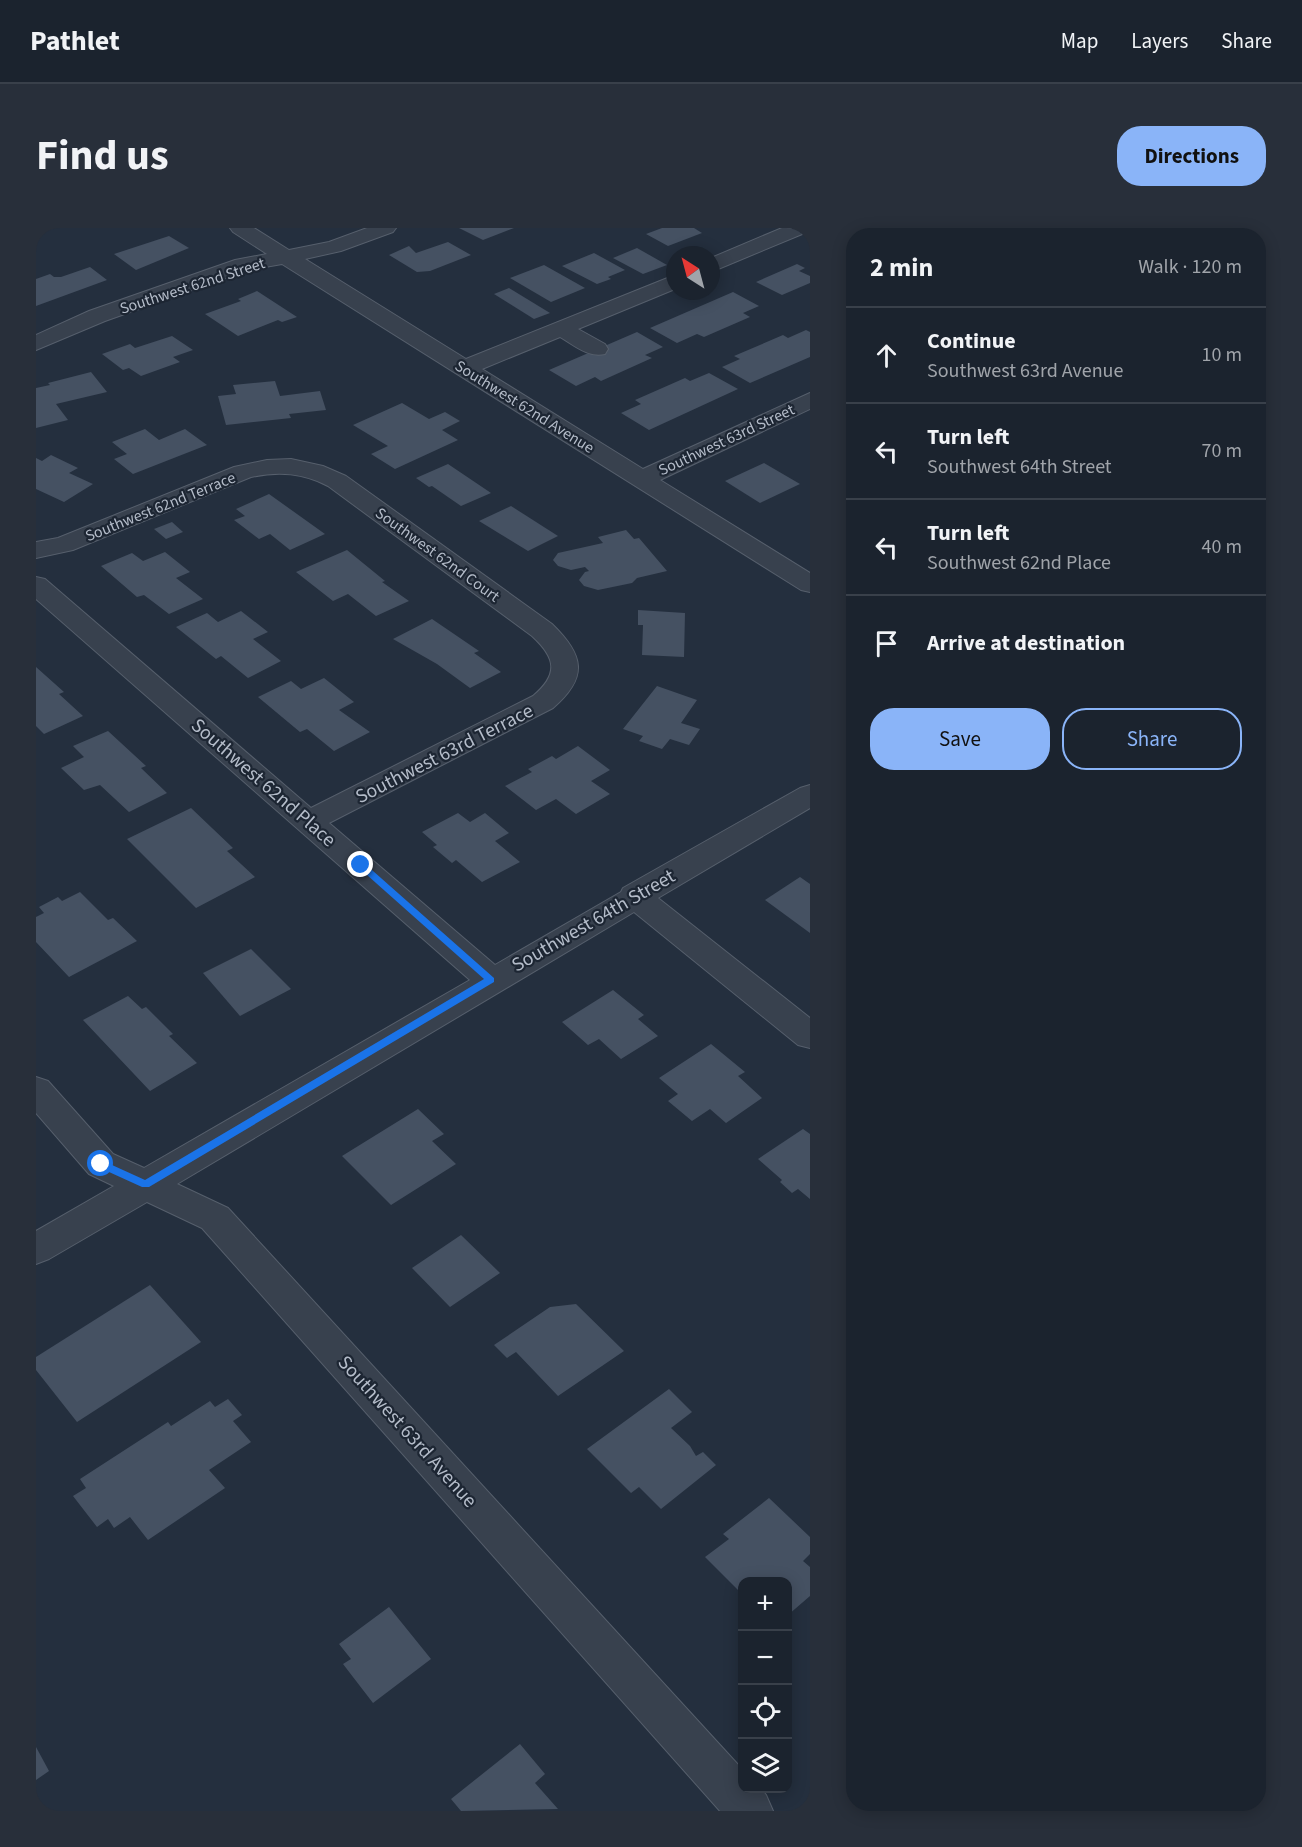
<!DOCTYPE html>
<meta charset="utf-8">
<style>
:root{--surface:#1b232e;--page:#282f3a;--text:#f1f3f6;--muted:#a0a4aa;--line:#39404a;--accent:#8ab4f8}
body{margin:0;font-family:"Source Sans 3",sans-serif;background:var(--page);color:var(--text)}
.controls{position:absolute;right:18px;bottom:18px;display:grid;overflow:hidden;border-radius:12px;box-shadow:0 3px 15px #0003}
.controls button{width:54px;height:54px;display:grid;place-items:center;padding:0;border:0;border-bottom:2px solid var(--line);background:var(--surface);color:var(--text);font:30px sans-serif}
.compass{position:absolute;left:630px;top:18px;width:54px;height:54px;border-radius:50%;background:var(--surface);box-shadow:0 3px 15px #0003;rotate:324deg}
.stop{position:absolute;width:18px;height:18px;margin:-14px;border:4px solid #1a73e8;border-radius:50%;background:#fff}
.stop.end{background:#1a73e8;border-color:#fff;box-shadow:0 2px 6px #0008}
.list{margin:0;padding:0;list-style:none}
h2{display:flex;justify-content:space-between;align-items:center;height:78px;margin:0;padding:0 24px;font-size:26px}
h2 small{font-size:20px;font-weight:400;color:var(--muted)}
.list li{display:grid;grid-template-columns:39px 1fr auto;gap:18px;align-items:center;box-sizing:border-box;height:96px;padding:0 24px;border-top:2px solid var(--line)}
.list b{display:block;font-size:22px;white-space:nowrap}
.list p{margin:0;font-size:20px;white-space:nowrap;color:var(--muted)}
.list em{font-size:20px;font-style:normal;color:var(--muted)}
.actions{display:flex;gap:12px;padding:18px 24px}
.actions a{flex:1;padding:14px 0;border:2px solid var(--accent);border-radius:24px;text-align:center;font-size:21px;color:var(--accent)}
.actions .main{background:var(--accent);color:#111}
.icon{flex:none;width:33px;height:33px;fill:none;stroke:currentColor;stroke-width:2;stroke-linecap:round;stroke-linejoin:round}
.map{position:relative;flex:none;width:774px;height:1583px;overflow:hidden;border-radius:24px}
header{display:flex;align-items:center;gap:36px;box-sizing:border-box;height:84px;padding:0 30px;background:var(--surface);border-bottom:2px solid var(--line)}
header strong{font-size:28px}
nav{display:flex;gap:33px;margin-inline-start:auto;font-size:21px}
.intro{display:flex;align-items:center;justify-content:space-between;box-sizing:border-box;height:144px;padding:0 36px}
h1{margin:0;font-size:42px}
.button{padding:15px 27px;border-radius:24px;background:var(--accent);color:#111;font-size:21px;font-weight:700}
main{display:flex;gap:36px;padding:0 36px}
aside{flex:1;background:var(--surface);border-radius:24px;box-shadow:0 3px 15px #0003}
.map>svg:first-child{display:block}
.building{fill:#455162}
.lines{fill:none;stroke-linecap:round;stroke-linejoin:round}
.minor-casing{stroke:#565f6c;stroke-width:2}
.minor{fill:#38414e;fill-rule:evenodd}
.route{fill:#1a73e8}
.labels{text-anchor:middle;stroke-width:4.5;stroke-linejoin:round;paint-order:stroke}
.far-street-label{font-size:16px;fill:#b4bcc9;stroke:#1d2633}
.street-label{font-size:20px;fill:#b4bcc9;stroke:#1d2633}
</style>
<header>
<strong>Pathlet</strong>
<nav><a>Map</a><a>Layers</a><a>Share</a></nav>
</header>
<div class="intro"><h1>Find us</h1><a class="button">Directions</a></div>
<main>
<div class="map">
<svg width="774" height="1583" viewBox="0 0 774 1583">
<rect width="100%" height="100%" fill="#242f3e"/>
<!-- building -->
<g class="building">
<path d="M423,0H478L447,12Z"/>
<path d="M626,0H658L666,5L632,18L610,6Z"/>
<path d="M133,8L153,20L100,42L78,26Z"/>
<path d="M412,14L435,27L394,43L381,44L353,27L373,18L380,25Z"/>
<path d="M601,20L631,37L607,46L577,30Z"/>
<path d="M558,25L589,42L572,49L575,51L561,56L526,38Z"/>
<path d="M761,36L769,40L763,43L774,48V55L746,67L720,54Z"/>
<path d="M508,37L549,60L515,74L474,50Z"/>
<path d="M54,39L71,52L0,78V51L14,46L18,49H25Z"/>
<path d="M473,60L514,85L498,91L458,66Z"/>
<path d="M221,63L261,89L246,94L242,92L202,108L169,86L205,73L202,71Z"/>
<path d="M697,64L723,78L707,85L714,89L668,109L661,106L641,115L614,100Z"/>
<path d="M770,102L774,104V129L714,155L686,139L704,131L698,128L747,107L752,110Z"/>
<path d="M601,104L627,119L609,127L616,130L565,153L559,149L540,158L513,142Z"/>
<path d="M136,108L157,122L137,129L144,134L105,148L93,140L87,142L66,126L94,116L99,120Z"/>
<path d="M55,144L71,164L20,176L32,192L0,200V160L14,157L12,155Z"/>
<path d="M673,145L702,161L613,202L585,185L605,176L599,172L649,150L654,153Z"/>
<path d="M239,153L244,168L284,163L290,182L253,186L255,190L190,197L182,168L200,166L197,157Z"/>
<path d="M366,175L393,191L409,184L424,193L406,202L422,212L359,241L335,226L352,218L317,197Z"/>
<path d="M109,201L123,212L149,201L171,217L97,246L78,231L91,226L76,214Z"/>
<path d="M15,227L42,240L33,245L57,256L28,274L0,261V230L6,233Z"/>
<path d="M728,235L764,256L724,275L689,253Z"/>
<path d="M412,236L455,265L425,278L396,258L393,259L380,250Z"/>
<path d="M233,266L289,306L254,322L234,306L223,311L198,292L209,288L200,281Z"/>
<path d="M475,278L522,308L492,323L443,293Z"/>
<path d="M136,294L147,304L130,311L118,301Z"/>
<path d="M590,302L598,311L603,310L631,343L601,350L596,355L562,362L548,358L543,352L549,344L553,343L549,339L535,342L522,338L517,332L522,325L567,315L562,309Z"/>
<path d="M311,322L349,353L346,354L373,373L340,388L312,366L297,373L260,344Z"/>
<path d="M129,324L154,344L140,350L167,371L133,386L108,367L101,369L65,338L96,325L107,333Z"/>
<path d="M602,382L649,385L648,429L606,427L607,397H602Z"/>
<path d="M205,383L232,404L217,411L245,433L212,450L185,428L180,431L140,399L171,385L182,394Z"/>
<path d="M396,391L443,423L438,425L465,444L434,460L401,436L357,411Z"/>
<path d="M0,439L28,464L23,466L47,488L8,506L0,498Z"/>
<path d="M288,450L318,474L303,482L334,504L298,523L271,501L264,504L222,469L255,453L265,461Z"/>
<path d="M621,458L661,472L645,495L664,501L653,517L634,511L626,521L603,513L607,508L587,501Z"/>
<path d="M72,503L110,538L105,540L131,565L93,584L64,557L48,562L25,540L48,529L37,518Z"/>
<path d="M542,518L574,542L555,553L574,566L540,586L520,571L500,582L469,558L496,544L492,541L516,528L520,531Z"/>
<path d="M155,580L197,620L191,623L219,649L160,680L91,611Z"/>
<path d="M422,585L434,594L449,585L473,605L459,613L484,634L446,654L420,632L416,635L397,619L401,617L386,604Z"/>
<path d="M764,649L774,656V705L729,672Z"/>
<path d="M44,664L72,692L77,690L101,713L33,749L0,714V689L8,685L3,679L22,669L26,673Z"/>
<path d="M215,721L255,761L204,788L167,745Z"/>
<path d="M577,762L608,787L602,791L622,808L585,831L563,811L552,817L526,794Z"/>
<path d="M92,768L106,781L110,779L137,806L133,808L161,835L114,863L47,792Z"/>
<path d="M675,816L709,844L702,848L726,870L690,895L674,881L656,893L632,873L642,866L623,850Z"/>
<path d="M382,881L408,906L396,913L420,936L355,977L306,928Z"/>
<path d="M767,901L774,906V971L762,961L756,965L744,954L746,952L722,931Z"/>
<path d="M425,1007L464,1045L414,1079L376,1040Z"/>
<path d="M114,1057L165,1114L41,1194L0,1142V1129Z"/>
<path d="M540,1076L588,1123L522,1168L480,1124L471,1130L458,1117L514,1079Z"/>
<path d="M633,1161L656,1184L635,1200L654,1218L660,1228L667,1224L680,1237L625,1281L603,1259L595,1265L551,1221Z"/>
<path d="M192,1171L206,1187L197,1193L215,1214L173,1242L189,1260L112,1312L94,1289L78,1300L72,1291L61,1299L37,1268L50,1260L44,1251L132,1194L135,1198L174,1173L179,1179Z"/>
<path d="M733,1270L774,1309V1326L767,1333L774,1339V1368L752,1387V1354H706V1366L669,1329L693,1311L687,1306Z"/>
<path d="M353,1379L395,1431L337,1475L307,1436L315,1431L303,1416Z"/>
<path d="M484,1516L509,1546L499,1555L522,1581L425,1583L415,1571Z"/>
<path d="M0,1519L13,1543L0,1552Z"/>
</g>
<g class="lines">
<defs>
<g id="minor">
<path d="M194,0H218L253,22L293,14L331,0H360L357,4L305,23L269,31L430,131L639,47V61L542,101L569,116L572,121L569,126C552,130 538,117 524,109L446,141L607,241L774,165V181L624,252L774,345V364L765,362L246,36L212,42L69,93L0,122V107L53,83L199,32L231,26L197,4Z"/>
<path d="M746,0H774L771,4L675,44V30Z"/>
<path d="M255,231L287,238L310,248L516,396C548,427 553,449 517,480L293,595L459,737L585,664L587,660L764,560L774,557V580L622,670L774,790V820L762,817L598,684L141,956L192,980L706,1541V1560H724L730,1567L737,1583H684L166,1000L111,974L13,1031L0,1036V1003L78,958L53,946L0,885V849L12,853L77,926L108,940L434,752L0,371V349L9,351L275,580L497,468C523,446 520,430 496,408L292,258C267,245 243,243 215,249L37,322L0,330V314L22,310L198,239L231,232Z"/>
</g>
</defs>
<!-- minor casing -->
<use href="#minor" class="minor-casing"/>
<!-- minor -->
<use href="#minor" class="minor"/>
</g>
<!-- route -->
<path class="route" d="M322,635H328L458,750V754L113,959H106L62,939L60,936L65,932L109,952L448,751L322,639Z"/>
<g class="labels">
<!-- far-street labels -->
<g class="far-street-label">
<text transform="translate(156 57) rotate(-18)" y="6">Southwest 62nd Street</text>
<text transform="translate(489 178) rotate(32)" y="6">Southwest 62nd Avenue</text>
<text transform="translate(690 211) rotate(-25)" y="6">Southwest 63rd Street</text>
<text transform="translate(124 278) rotate(-22)" y="6">Southwest 62nd Terrace</text>
<text transform="translate(402 326) rotate(36)" y="6">Southwest 62nd Court</text>
</g>
<!-- street labels -->
<g class="street-label">
<text transform="translate(408 525) rotate(-27)" y="7">Southwest 63rd Terrace</text>
<text transform="translate(228 554) rotate(41)" y="7">Southwest 62nd Place</text>
<text transform="translate(557 692) rotate(-30)" y="7">Southwest 64th Street</text>
<text transform="translate(372 1203) rotate(48)" y="7">Southwest 63rd Avenue</text>
</g>
</g>
</svg>
<div class="controls">
<button>+</button>
<button>−</button>
<button><svg class="icon" aria-label="locate" viewBox="0 0 24 24"><circle cx="12" cy="12" r="6"/><path d="M12 2v4M12 18v4M2 12h4M18 12h4"/></svg></button>
<button><svg class="icon" aria-label="layers" viewBox="0 0 24 24"><path d="M12 4l9 5-9 5-9-5zM3 14l9 5 9-5"/></svg></button>
</div>
<svg class="compass" viewBox="-18 -18 36 36"><path d="M0-13l5 13h-10z" fill="#e53935"/><path d="M0 13l5-13h-10z" fill="#a0a4aa"/></svg>
<div class="stop" style="left:65px;top:936px"></div>
<div class="stop end" style="left:325px;top:637px"></div>
</div>
<aside>
<h2>2 min<small>Walk · 120 m</small></h2>
<ul class="list">
<li><svg class="icon" aria-label="ahead" viewBox="0 0 24 24"><path d="M12 20V5M6 11l6-6 6 6"/></svg><div><b>Continue</b><p>Southwest 63rd Avenue</p></div><em>10 m</em></li>
<li><svg class="icon" aria-label="left" viewBox="0 0 24 24"><path d="M17 20v-9H6M10 6l-5 5 5 5"/></svg><div><b>Turn left</b><p>Southwest 64th Street</p></div><em>70 m</em></li>
<li><svg class="icon" aria-label="left" viewBox="0 0 24 24"><path d="M17 20v-9H6M10 6l-5 5 5 5"/></svg><div><b>Turn left</b><p>Southwest 62nd Place</p></div><em>40 m</em></li>
<li><svg class="icon" aria-label="arrive" viewBox="0 0 24 24"><path d="M6 21V4h12l-3 4 3 4H6"/></svg><div><b>Arrive at destination</b></div></li>
</ul>
<div class="actions"><a class="main">Save</a><a>Share</a></div>
</aside>
</main>
